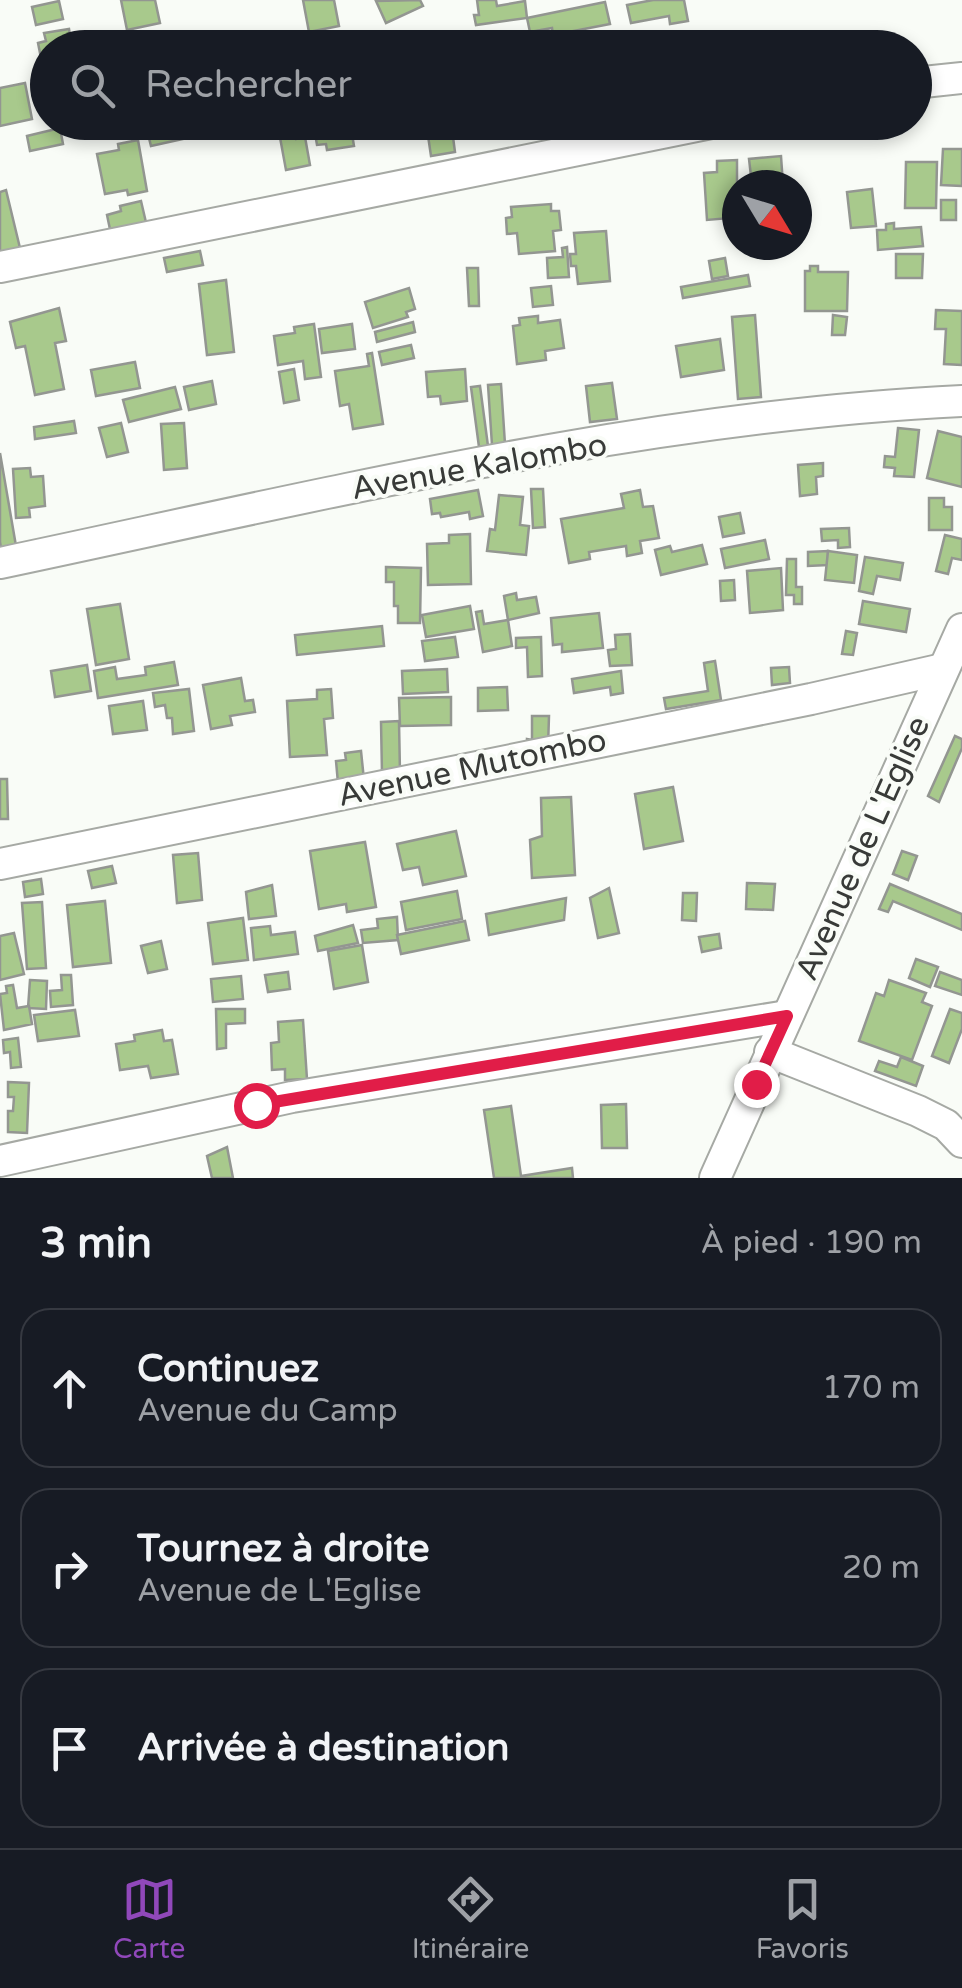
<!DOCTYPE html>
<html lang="fr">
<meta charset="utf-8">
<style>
:root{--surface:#171b24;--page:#20242c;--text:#f1f3f6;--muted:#9ea1a6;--line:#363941;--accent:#9048ba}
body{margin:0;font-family:"Varela Round",sans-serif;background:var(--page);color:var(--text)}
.compass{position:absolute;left:722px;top:170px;width:90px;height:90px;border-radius:50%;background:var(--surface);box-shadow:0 5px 15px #0003;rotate:128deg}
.stop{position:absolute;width:30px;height:30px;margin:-22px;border:8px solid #e11d48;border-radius:50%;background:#fff}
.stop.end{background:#e11d48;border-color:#fff;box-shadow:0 2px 10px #0008}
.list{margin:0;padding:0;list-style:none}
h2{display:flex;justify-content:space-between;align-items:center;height:130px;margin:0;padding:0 40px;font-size:42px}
h2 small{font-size:32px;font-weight:400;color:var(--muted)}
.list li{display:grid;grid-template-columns:65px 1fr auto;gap:30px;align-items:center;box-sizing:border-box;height:160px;margin:0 20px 20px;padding:0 20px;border:2px solid var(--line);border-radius:30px}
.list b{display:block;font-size:38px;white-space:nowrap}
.list p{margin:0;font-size:32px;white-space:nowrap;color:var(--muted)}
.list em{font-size:32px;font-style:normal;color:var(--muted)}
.icon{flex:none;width:55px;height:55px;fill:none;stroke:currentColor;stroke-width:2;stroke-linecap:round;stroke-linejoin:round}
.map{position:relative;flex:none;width:962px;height:1178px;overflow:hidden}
.search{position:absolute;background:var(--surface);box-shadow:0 5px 15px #0003;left:30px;right:30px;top:30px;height:110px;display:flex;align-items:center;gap:25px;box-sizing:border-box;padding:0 35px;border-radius:55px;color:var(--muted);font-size:38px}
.sheet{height:670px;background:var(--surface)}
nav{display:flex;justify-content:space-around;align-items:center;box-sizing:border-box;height:140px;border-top:2px solid var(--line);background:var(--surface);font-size:28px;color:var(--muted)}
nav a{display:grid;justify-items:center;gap:5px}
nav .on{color:var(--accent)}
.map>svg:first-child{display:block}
.building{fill:#a8c98c;stroke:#939691;stroke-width:2.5}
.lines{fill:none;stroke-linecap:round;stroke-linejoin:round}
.minor-casing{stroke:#a6a9a4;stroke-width:34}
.minor{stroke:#fff;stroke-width:30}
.route{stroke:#e11d48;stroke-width:12}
.labels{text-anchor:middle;stroke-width:8;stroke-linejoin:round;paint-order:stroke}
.street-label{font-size:32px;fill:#383a38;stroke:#f9fcf7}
</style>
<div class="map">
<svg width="962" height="1178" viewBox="0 0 962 1178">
<rect width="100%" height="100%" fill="#f9fcf7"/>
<!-- building -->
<g class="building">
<path d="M121,0H155L160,23L127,30Z"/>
<path d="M303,0H334L339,26L309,32Z"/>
<path d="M420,0L423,6L386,23L376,1Z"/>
<path d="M477,0H496L497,6L525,1L527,18L476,25L474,15H479Z"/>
<path d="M653,0H684L688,21L670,24L669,16L631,23L627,5Z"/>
<path d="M59,1L63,19L36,25L32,7Z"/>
<path d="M605,2L610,24L553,35L552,28L530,32L527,18Z"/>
<path d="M69,29L72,48H48V62L42,63L38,43L46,41L44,33Z"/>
<path d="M25,83L32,119L0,126V88Z"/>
<path d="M153,122H183L187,138L151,146L146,126Z"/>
<path d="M313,122H350L354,146L327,150L326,144L317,145Z"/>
<path d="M426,122H451L455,152L431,156Z"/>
<path d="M60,128L63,144L30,151L27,136Z"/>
<path d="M294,129L296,139L305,137L310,165L286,170L279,132Z"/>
<path d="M138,140L147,191L128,195L127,190L105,194L97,154L119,150L118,144Z"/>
<path d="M943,149H962V186L941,185Z"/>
<path d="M781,156L783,185H752L749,159Z"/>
<path d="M737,160V223H729V218L707,220L704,173L717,172V161Z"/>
<path d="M906,162H937L936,208H905Z"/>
<path d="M872,189L876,226L851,228L847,192Z"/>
<path d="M6,190L20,248L0,253V192Z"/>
<rect x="941" y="200" width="15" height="20"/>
<path d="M141,201L148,231L112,239L107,215L121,211L120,206Z"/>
<path d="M551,204V211H559L561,230L553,231L555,251L519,254L517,233L507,234L506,218L512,217L511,207Z"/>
<path d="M894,223V229L921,227L923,246L878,250L877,230H886V224Z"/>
<path d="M606,231L610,281L578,284L576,266H571L570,254H576L574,233Z"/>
<path d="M567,247L569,277L548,278L547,258L563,257L562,248Z"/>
<path d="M200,251L203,265L167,272L164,258Z"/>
<path d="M896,254H923L922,278H896Z"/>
<path d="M725,258L728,276L712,279L709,261Z"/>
<path d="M810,266H818V272H848L847,311H805V271H810Z"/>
<path d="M467,268H478L479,306H469Z"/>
<path d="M748,275L750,286L683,298L681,287Z"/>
<path d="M226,280L234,352L207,355L199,284Z"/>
<path d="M551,286L553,305L533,307L531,288Z"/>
<path d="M409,288L415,309L406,312L408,317L373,328L365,302Z"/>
<path d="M59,308L66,341L55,343L64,389L35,395L25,346L16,348L10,322Z"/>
<path d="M936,310L962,311V365L944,364L946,329H935Z"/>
<path d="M755,315L761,397L738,399L732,317Z"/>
<path d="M833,315L847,317L845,335H832Z"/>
<path d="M538,316V323L560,320L564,348L545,351L546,360L517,364L513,326L520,325L519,318Z"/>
<path d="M413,322L415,332L377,342L375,332Z"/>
<path d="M314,324L321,377L305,379L303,361L278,365L274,336L295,333L294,327Z"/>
<path d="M352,324L355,349L322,353L319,329Z"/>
<path d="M720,339L724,370L681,377L676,346Z"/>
<path d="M411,345L414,358L382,365L379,352Z"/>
<path d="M372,353L383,424L353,429L349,404L340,406L335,371L369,366L367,354Z"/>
<path d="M135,362L140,388L96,396L91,370Z"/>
<path d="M294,369L299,400L284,403L279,372Z"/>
<path d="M465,369L467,401L441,404L440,396L428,397L426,372Z"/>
<path d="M212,381L216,404L189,410L184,387Z"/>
<path d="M612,383L617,419L590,422L586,386Z"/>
<path d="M501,384L505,444L492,445L488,385Z"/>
<path d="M480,386L488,446L479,447L471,387Z"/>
<path d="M175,387L181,409L129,422L123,400Z"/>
<path d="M74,421L76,433L35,439L34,427Z"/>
<path d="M121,423L128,452L107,457L99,428Z"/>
<path d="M184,423L187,468L164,470L161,424Z"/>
<path d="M898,428L919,430L914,477L894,476L895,468L884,467L885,456L895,457Z"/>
<path d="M938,431L962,437V487L927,478Z"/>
<path d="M0,453L16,546L1,548L0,542Z"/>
<path d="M823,463V476L816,477L817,494L800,496L798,465Z"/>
<path d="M30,468L31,477L43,476L45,506L29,508L30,517L16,518L13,469Z"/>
<path d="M531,489H543L545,527L533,528Z"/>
<path d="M478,490L483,516L470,519L469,512L441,517L440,513L432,514L430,499Z"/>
<path d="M640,490L643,507L653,506L659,538L640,541L642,553L627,556L626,546L589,552L590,559L569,563L561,519L624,508L621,494Z"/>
<path d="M499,495L523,497L520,525L529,526L526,555L487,551L490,529L495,530Z"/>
<path d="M929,498H944V507H952V530H929Z"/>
<path d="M740,513L744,533L723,537L719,517Z"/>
<path d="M849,528L850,547L838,548V540L822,541L821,529Z"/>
<path d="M470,534L471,584L428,585L427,544L449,543V535Z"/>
<path d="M945,535L962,539V560L952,558L948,574L936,571Z"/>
<path d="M765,540L769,559L725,568L721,549Z"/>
<path d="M702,545L707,564L661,575L655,550L670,546L672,552Z"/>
<path d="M828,551V565L808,566V552Z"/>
<path d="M828,551L857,555L854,583L825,580Z"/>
<path d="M865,557L903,563L900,580L877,576L873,594L859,591Z"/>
<path d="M787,559H796V587H802V604H794V595H786Z"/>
<path d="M386,567L421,568L420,623H398V606H394V582H386Z"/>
<path d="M781,568L783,610L750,613L747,571Z"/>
<path d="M734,580L735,600L721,601L720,581Z"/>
<path d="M516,593L517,600L536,597L539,613L508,620L504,596Z"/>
<path d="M863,601L910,609L906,632L859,624Z"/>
<path d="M120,604L129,659L96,665L87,609Z"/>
<path d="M470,606L474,629L426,637L422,615Z"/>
<path d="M482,611L484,624L508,620L512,646L483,652L476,612Z"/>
<path d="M599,613L603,648L562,652V644L553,645L551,618Z"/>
<path d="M382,626L384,646L297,655L295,635Z"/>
<path d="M846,631L857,633L853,655L842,654Z"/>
<path d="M630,634L632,665L610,666L608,650L616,649L615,635Z"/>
<path d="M455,637L458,657L425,661L422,641Z"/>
<path d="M541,637L542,676L528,677L527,647L516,648V638Z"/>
<path d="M715,661L721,700L666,709L664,698L708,691L704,663Z"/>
<path d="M174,662L178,685L98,698L94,671L115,667L117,679L146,675L145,667Z"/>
<path d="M87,665L91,691L55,697L51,671Z"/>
<path d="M789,667L790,683L772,685L771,668Z"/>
<path d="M447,669L448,692L403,694L402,671Z"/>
<path d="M621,671L623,693L611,695L610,687L574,693L572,679Z"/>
<path d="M241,678L245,701L253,700L255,712L230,716L232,725L211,729L203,685Z"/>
<path d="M507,687L508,710L478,711V688Z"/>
<path d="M189,689L194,731L173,734L172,718H167L165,705L155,707L153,693Z"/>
<path d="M331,689L333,718L324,719L327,755L290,757L287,701L317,699V690Z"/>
<path d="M451,697V725L400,726L399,698Z"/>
<path d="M143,701L147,730L113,734L109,706Z"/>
<path d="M532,716H549L548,748L527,747V739L532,740Z"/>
<path d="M399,721L400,773L382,774L381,722Z"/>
<path d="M955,736L962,739V748L939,802L928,796Z"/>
<path d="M361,751L364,780L338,783L336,761L346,760L345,753Z"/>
<path d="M0,779H7L8,819H0Z"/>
<path d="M673,787L683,841L644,849L635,794Z"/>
<path d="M571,797L575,875L532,878L530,840L542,836L541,798Z"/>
<path d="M456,831L466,876L423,885L419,867L403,870L397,844Z"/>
<path d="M365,842L376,907L347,912L346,904L319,909L310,851Z"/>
<path d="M902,851L917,856L908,880L893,874Z"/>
<path d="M198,853L202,900L177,903L173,855Z"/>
<path d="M112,866L116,883L92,888L88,871Z"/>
<path d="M41,879L43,894L25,897L23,882Z"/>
<path d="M747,883L775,884L773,910L746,909Z"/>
<path d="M890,884L962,914V930L893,901L888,912L879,909Z"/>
<path d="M272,885L276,916L249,919L246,892Z"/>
<path d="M609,888L619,933L598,938L590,898Z"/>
<path d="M457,891L462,919L406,930L401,902Z"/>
<path d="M683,893H697L696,921L682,920Z"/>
<path d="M566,898L564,920L489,935L486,914Z"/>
<path d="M105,901L111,963L73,967L67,905Z"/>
<path d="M42,902L46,968L27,969L22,903Z"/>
<path d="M397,917L398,940L363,943L361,930L378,928L377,919Z"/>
<path d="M243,918L248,960L213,964L208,923Z"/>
<path d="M465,921L469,940L401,954L397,935Z"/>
<path d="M353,925L358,943L318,951L315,936Z"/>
<path d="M270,926L271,935L295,932L298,954L254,960L251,928Z"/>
<path d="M14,933L24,974L0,980V936Z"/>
<path d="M719,934L721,948L702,952L699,937Z"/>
<path d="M161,941L167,969L148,973L141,946Z"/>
<path d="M362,945L368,982L334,989L328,951Z"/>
<path d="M916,959L938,967L930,987L909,978Z"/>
<path d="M288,972L290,989L268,992L265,975Z"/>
<path d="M940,972L962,980V995L935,986Z"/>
<path d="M61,975H71L73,1005L51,1007L50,991L62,990Z"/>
<path d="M241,976L243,999L213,1002L211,979Z"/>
<path d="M30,980L47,981L46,1009L28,1008Z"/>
<path d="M889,980L926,993L922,1002L932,1006L912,1060L859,1041L876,993L884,996Z"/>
<path d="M13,985L17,1008L29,1006L32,1024L4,1030L0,994L7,993L6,986Z"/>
<path d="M216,1009H245V1023L226,1024V1048L217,1049Z"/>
<path d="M950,1009L962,1013V1029L949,1063L932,1056Z"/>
<path d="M75,1010L79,1036L38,1041L34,1015Z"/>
<path d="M303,1020L307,1079L285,1080V1069L272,1070L271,1043L279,1042L278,1022Z"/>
<path d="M162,1030L164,1041L172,1040L178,1074L151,1078L148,1066L120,1070L116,1044L135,1041L134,1035Z"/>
<path d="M18,1038L21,1067L11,1068L10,1052L4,1053L3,1040Z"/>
<path d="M901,1057L923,1066L916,1086L875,1071L879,1061L897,1067Z"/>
<path d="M8,1082L29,1083L27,1133L8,1132V1111H13L14,1097H8Z"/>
<path d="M626,1104L627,1148H602L601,1105Z"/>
<path d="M511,1106L521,1176L572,1168L573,1178H494L484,1110Z"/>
<path d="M227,1147L233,1178H212L207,1156Z"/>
</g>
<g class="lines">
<defs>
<g id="minor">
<path d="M914,83L962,78"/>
<path d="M0,267L716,122"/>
<path d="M0,563C313,497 642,416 962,401"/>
<path d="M0,864L811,699L943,669"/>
<path d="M770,1052L918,1111L946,1125L962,1142"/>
<path d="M0,1161L292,1097L787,1016"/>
<path d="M715,1178L962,629"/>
</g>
</defs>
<!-- minor casing -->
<use href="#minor" class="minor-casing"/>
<!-- minor -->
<use href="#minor" class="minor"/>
</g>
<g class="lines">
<!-- route -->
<path class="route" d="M256,1105L787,1016L756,1084"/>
</g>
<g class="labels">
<!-- street labels -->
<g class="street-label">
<text transform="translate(479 466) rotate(-10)" y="11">Avenue Kalombo</text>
<text transform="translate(472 767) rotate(-12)" y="11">Avenue Mutombo</text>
<text transform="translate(862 848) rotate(-66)" y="11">Avenue de L'Eglise</text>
</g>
</g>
</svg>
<svg class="compass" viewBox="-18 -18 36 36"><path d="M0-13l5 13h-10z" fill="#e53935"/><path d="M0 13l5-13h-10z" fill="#9ea1a6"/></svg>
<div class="stop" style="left:256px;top:1105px"></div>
<div class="stop end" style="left:756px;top:1084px"></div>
<div class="search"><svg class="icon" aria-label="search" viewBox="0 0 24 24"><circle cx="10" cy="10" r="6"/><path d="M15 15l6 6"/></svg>Rechercher</div>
</div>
<section class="sheet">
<h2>3 min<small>À pied · 190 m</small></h2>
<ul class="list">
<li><svg class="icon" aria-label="ahead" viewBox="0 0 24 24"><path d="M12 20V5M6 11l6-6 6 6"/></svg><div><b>Continuez</b><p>Avenue du Camp</p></div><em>170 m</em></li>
<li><svg class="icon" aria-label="right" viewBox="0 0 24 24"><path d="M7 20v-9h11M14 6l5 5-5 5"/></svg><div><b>Tournez à droite</b><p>Avenue de L'Eglise</p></div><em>20 m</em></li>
<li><svg class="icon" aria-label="arrive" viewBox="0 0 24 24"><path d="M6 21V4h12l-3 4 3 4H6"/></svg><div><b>Arrivée à destination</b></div></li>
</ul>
</section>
<nav>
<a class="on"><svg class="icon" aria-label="map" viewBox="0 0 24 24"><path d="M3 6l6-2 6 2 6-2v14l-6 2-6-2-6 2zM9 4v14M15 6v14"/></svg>Carte</a>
<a><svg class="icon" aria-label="directions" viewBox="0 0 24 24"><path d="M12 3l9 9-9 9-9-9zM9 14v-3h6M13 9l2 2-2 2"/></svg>Itinéraire</a>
<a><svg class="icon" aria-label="saved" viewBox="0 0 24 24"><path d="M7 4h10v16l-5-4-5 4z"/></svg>Favoris</a>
</nav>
